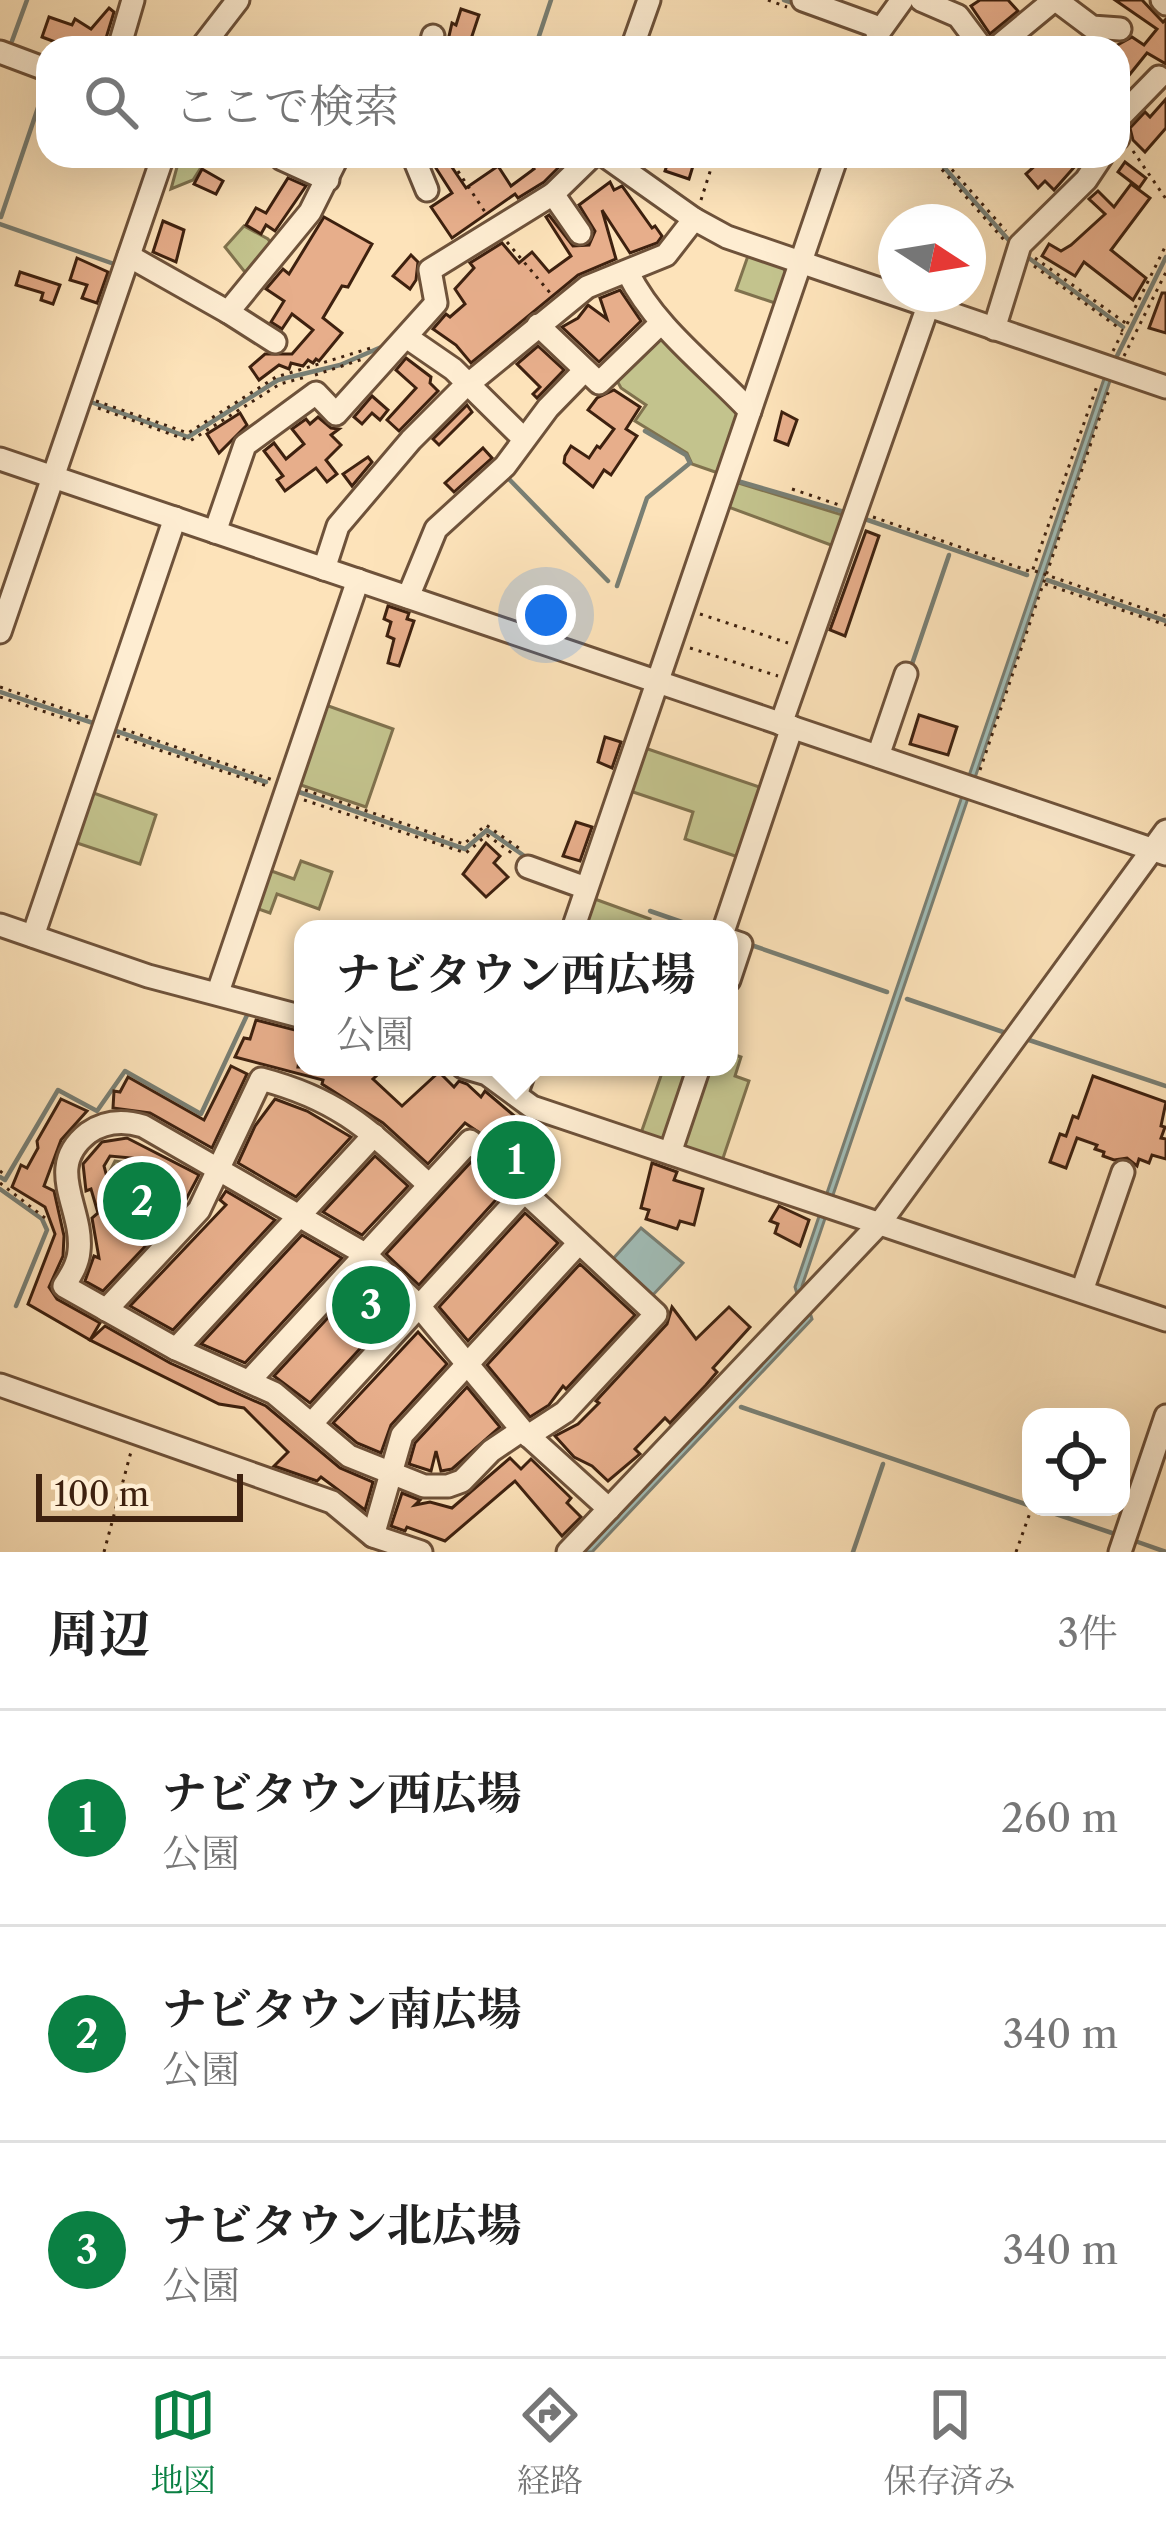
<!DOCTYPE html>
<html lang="ja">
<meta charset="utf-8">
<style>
:root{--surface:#fff;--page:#f2f2f2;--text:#222;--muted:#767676;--line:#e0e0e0;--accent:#0b8043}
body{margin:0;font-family:"Libre Caslon Text","Noto Serif JP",serif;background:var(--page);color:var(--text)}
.controls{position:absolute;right:36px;bottom:36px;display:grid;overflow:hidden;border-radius:24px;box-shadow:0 12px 48px #0002}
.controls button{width:108px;height:108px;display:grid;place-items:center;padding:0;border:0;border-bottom:3px solid var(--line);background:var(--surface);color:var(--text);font:60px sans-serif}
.compass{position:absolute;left:878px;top:204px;width:108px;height:108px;border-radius:50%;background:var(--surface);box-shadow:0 12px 48px #0002;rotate:102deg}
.scale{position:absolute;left:36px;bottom:30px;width:207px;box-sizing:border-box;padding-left:12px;border:6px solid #3e210f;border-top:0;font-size:33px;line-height:42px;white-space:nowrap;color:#3e210f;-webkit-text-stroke:9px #feedd2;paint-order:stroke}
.you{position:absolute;left:546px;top:615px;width:42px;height:42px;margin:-30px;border:9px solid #fff;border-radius:50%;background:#1a73e8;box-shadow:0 0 0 18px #1a73e833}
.badge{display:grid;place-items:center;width:78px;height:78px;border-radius:50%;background:var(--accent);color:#fff;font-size:39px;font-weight:700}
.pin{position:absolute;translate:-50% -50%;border:6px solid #fff;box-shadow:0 3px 12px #0006}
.popup{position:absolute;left:294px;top:920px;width:444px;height:156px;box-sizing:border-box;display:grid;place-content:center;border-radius:24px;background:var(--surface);filter:drop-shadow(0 3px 9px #0005);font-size:39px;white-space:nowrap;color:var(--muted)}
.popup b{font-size:45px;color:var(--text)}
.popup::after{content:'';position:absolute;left:50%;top:100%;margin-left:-24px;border:24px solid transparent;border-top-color:var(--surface)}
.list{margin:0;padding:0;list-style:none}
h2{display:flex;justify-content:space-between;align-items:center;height:156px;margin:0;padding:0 48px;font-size:51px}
h2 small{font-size:39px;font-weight:400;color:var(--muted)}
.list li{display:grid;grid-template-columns:78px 1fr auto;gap:36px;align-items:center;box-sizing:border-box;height:216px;padding:0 48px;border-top:3px solid var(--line)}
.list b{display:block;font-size:45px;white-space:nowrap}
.list p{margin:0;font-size:39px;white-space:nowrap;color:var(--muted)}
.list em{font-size:39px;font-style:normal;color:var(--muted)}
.icon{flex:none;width:66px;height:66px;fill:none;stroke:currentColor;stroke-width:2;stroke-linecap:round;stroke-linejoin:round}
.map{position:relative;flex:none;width:1166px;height:1552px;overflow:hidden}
.search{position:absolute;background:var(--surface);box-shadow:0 12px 48px #0002;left:36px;right:36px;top:36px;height:132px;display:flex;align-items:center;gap:30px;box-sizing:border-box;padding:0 42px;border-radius:36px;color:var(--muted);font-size:45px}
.sheet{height:804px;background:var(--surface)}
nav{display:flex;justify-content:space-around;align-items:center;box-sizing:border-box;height:168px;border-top:3px solid var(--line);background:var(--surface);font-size:33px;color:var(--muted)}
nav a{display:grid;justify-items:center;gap:6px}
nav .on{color:var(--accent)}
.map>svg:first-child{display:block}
.green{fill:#c3c38d;stroke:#80724e;stroke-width:3}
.water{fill:#a1bdb7;stroke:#797f74;stroke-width:3}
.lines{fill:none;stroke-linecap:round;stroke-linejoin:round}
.stream{stroke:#797f74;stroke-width:4.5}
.building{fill:#e7ae8b;stroke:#3e210f;stroke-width:3}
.minor-casing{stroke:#6e523a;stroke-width:27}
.path{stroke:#3e210f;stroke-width:3;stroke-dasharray:3 6;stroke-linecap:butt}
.minor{stroke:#feedd2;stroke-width:21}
</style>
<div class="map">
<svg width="1166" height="1552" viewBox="0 0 1166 1552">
<rect width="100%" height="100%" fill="#fde3ba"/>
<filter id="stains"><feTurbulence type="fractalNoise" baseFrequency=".00167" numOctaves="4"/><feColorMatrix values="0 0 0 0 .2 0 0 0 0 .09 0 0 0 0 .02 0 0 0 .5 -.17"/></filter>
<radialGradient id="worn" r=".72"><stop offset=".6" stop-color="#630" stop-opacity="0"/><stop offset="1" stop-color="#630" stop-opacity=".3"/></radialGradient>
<!-- green -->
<g class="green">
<path d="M180,156H278L270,163L202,166L193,180L171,189Z"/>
<path d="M244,226L268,239L276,250L252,281L225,247Z"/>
<path d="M749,253L782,265L788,277L778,304L736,290Z"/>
<path d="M658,330L742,408L721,474L692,464L687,453L635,421L646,405L621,388L615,377Z"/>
<path d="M732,481L849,517L839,548L723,505Z"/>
<path d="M320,703L393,729L366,807L292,782Z"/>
<path d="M642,747L768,790L744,859L685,839L693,812L627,790Z"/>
<path d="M85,790L156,815L140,864L68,840Z"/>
<path d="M301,861L332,872L319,909L277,894L270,913L250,906L263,868L294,879Z"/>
<path d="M592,898L650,919L647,929H581Z"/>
<path d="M729,1053L741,1057L735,1076L749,1081L721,1164L678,1149L703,1067H729Z"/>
<path d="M664,1067H696L671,1144L640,1136Z"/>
<path d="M503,1133L544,1171L529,1187L488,1148Z"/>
<path d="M115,1161L135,1164L160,1178L153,1192L188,1210L163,1239L116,1212L110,1171Z"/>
<path d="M370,1267L408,1308L376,1344L330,1301L361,1268Z"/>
</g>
<!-- water -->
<g class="water">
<path d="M1105,376L1111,378L802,1286L812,1319L592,1552H583L804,1317L795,1287Z"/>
<path d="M641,1228L683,1263L651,1297L612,1260Z"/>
</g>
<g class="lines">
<!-- stream -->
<g class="stream">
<path d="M784,0L799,5"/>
<path d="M12,41L27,0"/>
<path d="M535,48L551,0"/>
<path d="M934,156L1014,246"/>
<path d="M1,217L47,81"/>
<path d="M0,224L117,265"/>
<path d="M1026,256L1123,327"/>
<path d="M1117,356L1166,257"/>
<path d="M89,397L88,401L188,437L278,380L340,365L386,345"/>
<path d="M507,477L608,581"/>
<path d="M734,480L848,513"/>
<path d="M859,517L1027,575"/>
<path d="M1047,580L1166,621"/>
<path d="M617,586L647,498L690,463L686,455L645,431"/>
<path d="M911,667L949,555"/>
<path d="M0,692L99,725"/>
<path d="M113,730L266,782"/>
<path d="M296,791L465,849L487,830L523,855"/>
<path d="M650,911L702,929"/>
<path d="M751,945L887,992"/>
<path d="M907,999L1006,1033"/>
<path d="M1026,1039L1166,1086"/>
<path d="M0,1177L5,1180L58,1090L97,1111L125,1071L201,1114L248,1013"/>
<path d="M0,1189L42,1219L47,1230L16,1306"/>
<path d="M741,1407L1031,1506"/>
<path d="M1035,1507L1118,1535"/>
<path d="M1135,1541L1166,1552"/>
<path d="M853,1552L883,1464"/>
</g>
</g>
<!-- building -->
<g class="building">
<path d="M980,0H1008L1018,11L990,34L971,6Z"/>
<path d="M1115,0H1142L1163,22L1166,19V64L1147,53L1122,84L1127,89L1118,98V48H1112L1132,37L1144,45L1157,29Z"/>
<path d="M109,8L114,12L103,48H71L42,37L49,17L72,25L75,19L91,29Z"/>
<path d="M461,9L479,15L468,48L447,45L452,23L456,25Z"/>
<path d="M1166,99V128L1145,152L1133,140L1130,128L1145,112L1150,117Z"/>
<path d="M525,156H542L545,161L551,157L558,168L544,182L518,198L515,194L452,238L431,207L452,193L434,165L445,157L466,188L498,166L511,186L534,169Z"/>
<path d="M670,156H696L689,179L665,171Z"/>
<path d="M1046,156H1084L1054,190L1045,181L1038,188L1026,174Z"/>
<path d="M1125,162L1146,178L1139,188L1118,172Z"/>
<path d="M202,169L223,181L216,194L194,184Z"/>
<path d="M288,178L306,186L275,231L266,225L261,234L246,225L256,208L266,213Z"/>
<path d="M610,182L614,190L622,186L652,228L655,226L662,236L657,243L630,253L602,210L616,259L578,275L471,363L456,345L433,329L446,314L450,317L465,304L455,289L474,268L470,263L502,243L519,263L532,252L549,272L571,256L546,217L549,215L573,246L589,245L595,231L579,205Z"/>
<path d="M1131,184L1150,198L1111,250L1146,278L1133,300L1084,262L1075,276L1042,256L1049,244L1061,251L1071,245L1105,214L1089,199L1098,191L1114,207Z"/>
<path d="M324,217L372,244L348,287L342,286L323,318L342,333L319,361L316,359L313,363L308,360L303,366L291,363L289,369L279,365L259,380L250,367L265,354H292L313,330L292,314L282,329L271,322L284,301L266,289L283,269L289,274Z"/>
<path d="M163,221L184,230L176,262L153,252Z"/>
<path d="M411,255L418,262L416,280L410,289L393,276Z"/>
<path d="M77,258L108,272L97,303L82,298L87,285L70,280Z"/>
<path d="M20,272L60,285L53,304L41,300L43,293L16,285Z"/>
<path d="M620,290L641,321L599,362L562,327L578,318L588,305L607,319L600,298Z"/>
<path d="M1162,293H1166V333L1149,328Z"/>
<path d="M538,346L564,370L537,398L533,394L540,387L517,364Z"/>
<path d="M406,358L431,377L430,383L438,391L399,431L387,420L416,388L396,370Z"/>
<path d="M614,390L640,407L626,429L637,436L611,475L604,470L593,487L564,463L565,456L571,446L589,458L597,446L600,448L614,429L588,410L597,398Z"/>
<path d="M372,396L388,410L380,420L372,413L362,424L354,417Z"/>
<path d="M467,405L472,412L439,445L433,439Z"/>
<path d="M782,412L797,420L788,445L775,440Z"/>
<path d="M240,413L247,425L219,453L207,434Z"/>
<path d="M318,417L331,428L339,429L331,435L341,445L326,460L337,474L327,482L316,468L285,491L277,480L283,476L264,451L274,443L286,459L304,444L292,429L306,419L310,424Z"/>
<path d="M483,448L492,458L454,492L445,483Z"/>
<path d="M368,457L372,462L352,486L343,474Z"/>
<path d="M866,531L879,536L845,636L830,630Z"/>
<path d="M388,606L409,613L407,619L414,621L399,666L388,663L394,639L387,636L391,622L384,619Z"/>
<path d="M919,715L957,727L948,755L910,744Z"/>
<path d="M605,737L621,742L612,768L598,762Z"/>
<path d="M576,822L592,827L580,861L563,856Z"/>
<path d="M486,843L500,856L494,863L508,877L486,897L463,874Z"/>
<path d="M256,1020L303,1032L298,1067H386L373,1079L402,1106L439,1072L454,1087L459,1081L467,1084L481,1097L485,1091L544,1141L524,1162L498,1138L493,1142L465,1123L428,1164L383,1123L322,1084L323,1080L235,1057L244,1038L250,1039Z"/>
<path d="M231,1066L247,1074L212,1148L150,1113L113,1108L114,1091L120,1092L128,1077L204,1120Z"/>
<path d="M1093,1076L1166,1102L1161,1126L1165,1127L1161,1138L1166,1139V1159L1152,1155L1149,1163L1139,1159L1137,1166L1127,1158L1114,1160L1103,1156L1104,1152L1095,1149L1097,1145L1077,1138L1066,1168L1050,1162L1060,1134L1066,1136L1073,1116L1078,1118Z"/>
<path d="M61,1099L87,1111L61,1140L44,1186L54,1191L64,1236L63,1256L49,1287L57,1299L100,1323L90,1340L28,1304L55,1234L45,1207L12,1187L21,1165L27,1168L38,1148L37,1141Z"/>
<path d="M275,1099L307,1111L351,1137L296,1197L238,1163L255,1126Z"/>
<path d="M127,1138L199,1175L183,1205L166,1194L173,1181L142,1163L131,1162L132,1158L110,1156L104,1166L117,1215L155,1236L103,1291L85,1281L94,1256L99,1258L92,1218L98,1213L91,1189L86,1191L83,1164L102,1142Z"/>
<path d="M375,1156L408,1186L362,1235L323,1212Z"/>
<path d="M471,1162L503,1192L419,1285L386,1254Z"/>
<path d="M652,1163L677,1172L674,1180L703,1189L694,1225L680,1221L677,1229L646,1219L649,1210L641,1208Z"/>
<path d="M226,1191L275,1220L173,1330L130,1306L226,1205L220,1200Z"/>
<path d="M779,1206L809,1220L800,1246L775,1233L778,1224L770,1221Z"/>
<path d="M525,1213L558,1243L468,1341L439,1307Z"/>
<path d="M302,1235L342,1258L245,1363L201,1344Z"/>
<path d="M580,1264L635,1315L566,1389L563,1386L549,1405L530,1417L487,1365Z"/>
<path d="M672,1307L696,1339L729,1307L750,1327L713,1368L717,1372L706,1385L670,1423L665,1418L635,1449L640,1454L608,1481L592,1466L574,1457L555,1436L578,1424L599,1403L596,1401L667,1324Z"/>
<path d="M336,1309L368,1340L310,1403L274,1376Z"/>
<path d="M105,1326L170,1363L266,1406L340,1468L373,1482L365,1510L321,1477L317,1481L274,1466L288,1452L244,1408L219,1404L90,1340Z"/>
<path d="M418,1332L447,1364L391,1425L381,1453L357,1443L333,1423Z"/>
<path d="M467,1387L500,1427L452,1469L441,1471L436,1451L431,1471L409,1464L415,1443Z"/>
<path d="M510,1458L521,1469L531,1459L571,1498L567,1503L581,1517L562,1536L515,1481L445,1541L407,1527L405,1531L391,1526L402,1493L420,1500L415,1505L430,1502L452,1508Z"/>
</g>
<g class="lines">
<defs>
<g id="minor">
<path d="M803,0L872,25L879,32"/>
<path d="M921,0L958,16L982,48"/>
<path d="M1056,0L1092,27L1120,29"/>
<path d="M1162,0L1166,4"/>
<path d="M119,48L133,0"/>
<path d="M201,48L238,0"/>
<path d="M430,48L433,36"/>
<path d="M632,48L649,0"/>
<path d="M874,48L879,32L902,0"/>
<path d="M996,48L1054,0"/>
<path d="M0,52L48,70"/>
<path d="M1118,119L1159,77"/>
<path d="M1118,137V138"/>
<path d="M413,156L427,190"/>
<path d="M605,156L694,219L727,237L1166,387"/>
<path d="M282,159L328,180"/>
<path d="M553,194L580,233"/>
<path d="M129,256L228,312L310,212L338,156"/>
<path d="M628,273C656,329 708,366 750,411"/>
<path d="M228,312L275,342"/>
<path d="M538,325L599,383L661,323"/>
<path d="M994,329L1020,245L1086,180L1102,156"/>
<path d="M408,338L453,369L524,439"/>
<path d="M0,459L1166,854"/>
<path d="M215,532L245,445L316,393L336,414L436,303L430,270L553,194L592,156"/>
<path d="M324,569L338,526L411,440L460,391L587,287L666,255L694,219"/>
<path d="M408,597L436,529L505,466L548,408L584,371"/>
<path d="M0,632L163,156"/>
<path d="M781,724L928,306"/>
<path d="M878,756L906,674"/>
<path d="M528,867L586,888"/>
<path d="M0,925L148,976L303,1017"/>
<path d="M573,929L837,156"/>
<path d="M724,929L792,727"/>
<path d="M33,936L175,518"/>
<path d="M729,940L741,944L729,980"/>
<path d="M218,992L358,580"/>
<path d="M463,1067L487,1074L532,1107L1166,1320"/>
<path d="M516,1095L526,1067"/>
<path d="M670,1153L699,1067"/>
<path d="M1082,1291L1123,1172"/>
<path d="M106,1310L199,1210L261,1079C341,1100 370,1131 429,1185"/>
<path d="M176,1349L374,1135"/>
<path d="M250,1380L470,1141L656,1314L565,1412L528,1436"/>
<path d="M0,1385L332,1502L373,1536L421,1552"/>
<path d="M312,1423L524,1192"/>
<path d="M522,1430L491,1451L462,1481L448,1486H424L349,1456L274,1393L176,1349L64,1286C71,1275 78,1264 79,1251C84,1208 43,1168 88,1133C105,1121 123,1120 143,1126L365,1254L419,1306L522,1430L609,1509"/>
<path d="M373,1536L402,1435L579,1243"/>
<path d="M568,1552L880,1223L1166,831"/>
<path d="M1120,1552L1166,1416"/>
</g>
</defs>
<!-- minor casing -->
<use href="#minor" class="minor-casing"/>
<!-- path -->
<g class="path">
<path d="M768,0L787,7"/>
<path d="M1133,151L1166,199"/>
<path d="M448,156L487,215"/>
<path d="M930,156L1004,240"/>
<path d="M940,156L1006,231"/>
<path d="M701,200L715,156"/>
<path d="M507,242L551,294"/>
<path d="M1035,258L1127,324"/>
<path d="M1034,266L1123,331"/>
<path d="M1127,324L1166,245"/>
<path d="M1113,351L1122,333"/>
<path d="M1124,356L1166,272"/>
<path d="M315,375L363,359"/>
<path d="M96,401L188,433L276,377L371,348"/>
<path d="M98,408L190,441L280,384L306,377"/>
<path d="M792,489L842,506"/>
<path d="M873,517L1032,572L1098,383"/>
<path d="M1035,571L1166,616"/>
<path d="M1045,584L1166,625"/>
<path d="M700,614L788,643"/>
<path d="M690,648L778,676"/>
<path d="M0,687L91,718"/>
<path d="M0,697L85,725"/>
<path d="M123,729L273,780"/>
<path d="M117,736L267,786"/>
<path d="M980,770L1110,387"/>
<path d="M305,790L464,844L486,825L523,851"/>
<path d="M304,800L466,853L487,835L513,854"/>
<path d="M0,1171L5,1175"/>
<path d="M0,1183L49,1221"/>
<path d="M104,1552L132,1448"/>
<path d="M1016,1552L1031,1510"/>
</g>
<!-- minor -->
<use href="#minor" class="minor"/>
</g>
<rect width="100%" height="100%" filter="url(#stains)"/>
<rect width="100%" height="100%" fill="url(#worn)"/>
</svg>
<div class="controls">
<button><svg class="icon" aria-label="locate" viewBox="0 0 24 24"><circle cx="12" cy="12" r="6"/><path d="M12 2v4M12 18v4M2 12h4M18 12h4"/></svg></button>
</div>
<svg class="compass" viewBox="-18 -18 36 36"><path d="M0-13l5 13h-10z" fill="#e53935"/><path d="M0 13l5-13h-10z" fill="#767676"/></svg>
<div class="scale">100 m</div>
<div class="you"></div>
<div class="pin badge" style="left:516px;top:1160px">1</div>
<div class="popup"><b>ナビタウン西広場</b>公園</div>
<div class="pin badge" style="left:142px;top:1201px">2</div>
<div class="pin badge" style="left:371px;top:1305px">3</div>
<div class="search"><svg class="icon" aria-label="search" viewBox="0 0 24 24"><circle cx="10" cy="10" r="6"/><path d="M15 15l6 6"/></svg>ここで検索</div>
</div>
<section class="sheet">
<h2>周辺<small>3件</small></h2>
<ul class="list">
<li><span class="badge">1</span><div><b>ナビタウン西広場</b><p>公園</p></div><em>260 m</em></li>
<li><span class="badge">2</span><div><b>ナビタウン南広場</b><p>公園</p></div><em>340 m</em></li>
<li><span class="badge">3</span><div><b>ナビタウン北広場</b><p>公園</p></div><em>340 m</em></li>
</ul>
</section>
<nav>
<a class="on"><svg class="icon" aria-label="map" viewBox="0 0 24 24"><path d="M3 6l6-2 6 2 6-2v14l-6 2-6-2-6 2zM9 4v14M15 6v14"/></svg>地図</a>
<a><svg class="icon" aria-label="directions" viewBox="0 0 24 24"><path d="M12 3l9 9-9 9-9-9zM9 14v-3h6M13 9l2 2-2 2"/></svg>経路</a>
<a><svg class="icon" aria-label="saved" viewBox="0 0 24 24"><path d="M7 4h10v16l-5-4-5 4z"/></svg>保存済み</a>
</nav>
